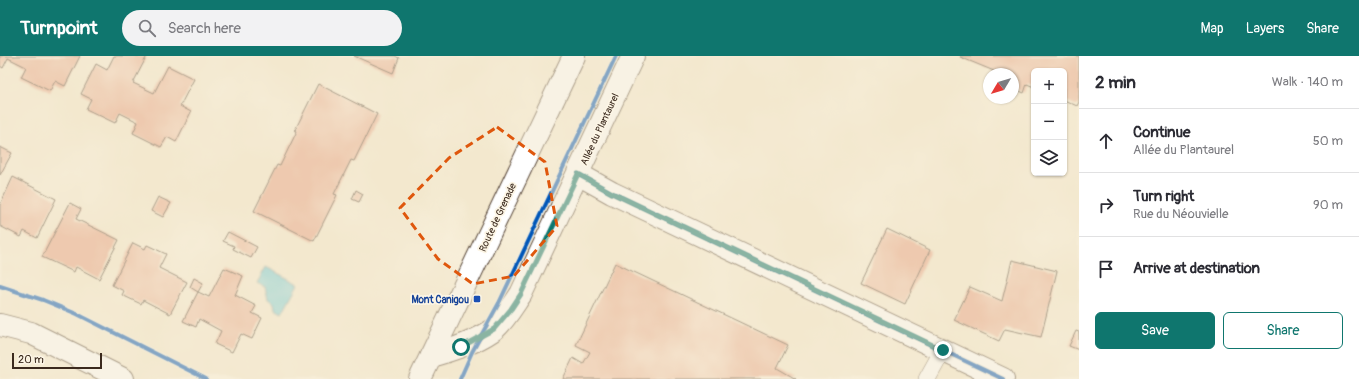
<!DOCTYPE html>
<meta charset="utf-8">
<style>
:root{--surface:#fff;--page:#f2f2f3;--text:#2b2b33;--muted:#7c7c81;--line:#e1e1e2;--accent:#0f766e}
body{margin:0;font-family:Pangolin,sans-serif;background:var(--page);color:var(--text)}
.controls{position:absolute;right:12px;top:12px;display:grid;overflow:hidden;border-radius:6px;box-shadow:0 1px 3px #0004}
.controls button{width:36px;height:36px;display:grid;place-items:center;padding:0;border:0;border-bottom:1px solid var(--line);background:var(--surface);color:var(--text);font:20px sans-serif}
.compass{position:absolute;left:983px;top:12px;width:36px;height:36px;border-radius:50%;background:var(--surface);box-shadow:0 1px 3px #0004;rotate:232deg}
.scale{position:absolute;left:12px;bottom:10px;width:90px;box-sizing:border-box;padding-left:4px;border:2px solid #3b2a1e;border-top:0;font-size:11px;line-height:14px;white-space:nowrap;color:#3b2a1e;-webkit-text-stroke:3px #fcf5e5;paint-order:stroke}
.stop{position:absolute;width:12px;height:12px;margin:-9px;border:3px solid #0f766e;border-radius:50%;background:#fff}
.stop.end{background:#0f766e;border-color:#fff;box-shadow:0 1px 4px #0008}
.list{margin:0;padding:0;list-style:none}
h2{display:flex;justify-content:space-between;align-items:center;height:52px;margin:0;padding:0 16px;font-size:17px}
h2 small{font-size:13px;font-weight:400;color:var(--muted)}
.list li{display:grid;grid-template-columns:26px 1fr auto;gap:12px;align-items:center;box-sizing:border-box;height:64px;padding:0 16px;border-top:1px solid var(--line)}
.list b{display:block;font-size:15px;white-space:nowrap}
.list p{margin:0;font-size:13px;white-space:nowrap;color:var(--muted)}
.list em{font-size:13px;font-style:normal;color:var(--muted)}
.actions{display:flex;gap:8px;padding:12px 16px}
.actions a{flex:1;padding:9px 0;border:1px solid var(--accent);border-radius:6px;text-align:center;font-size:14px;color:var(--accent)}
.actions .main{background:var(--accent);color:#fff}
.icon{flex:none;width:22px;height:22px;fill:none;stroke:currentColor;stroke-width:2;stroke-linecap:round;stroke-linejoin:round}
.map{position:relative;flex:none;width:1079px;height:323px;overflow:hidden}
header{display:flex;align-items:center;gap:24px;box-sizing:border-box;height:56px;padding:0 20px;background:var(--accent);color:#fff}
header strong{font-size:19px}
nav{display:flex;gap:22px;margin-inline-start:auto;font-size:14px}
.search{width:280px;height:36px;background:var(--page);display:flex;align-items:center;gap:10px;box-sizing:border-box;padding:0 14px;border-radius:22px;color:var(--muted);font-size:15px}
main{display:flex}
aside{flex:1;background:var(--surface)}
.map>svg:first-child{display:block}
.water{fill:#5ec7d9;stroke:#4c787c}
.building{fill:#e8a589}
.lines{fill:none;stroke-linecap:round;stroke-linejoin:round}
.service-casing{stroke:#574638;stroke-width:18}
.minor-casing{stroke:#574638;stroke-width:24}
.secondary-casing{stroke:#574638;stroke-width:24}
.service{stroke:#fff;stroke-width:17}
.minor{stroke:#fff;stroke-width:22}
.secondary{stroke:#fff;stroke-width:22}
.cycleway-casing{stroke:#fcf5e5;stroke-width:6}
.cycleway{stroke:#0057b8;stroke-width:4}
.route{stroke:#0f766e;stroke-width:5}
.marked{fill:none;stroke:#df570d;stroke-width:3;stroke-dasharray:8 5;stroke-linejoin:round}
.transit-dot{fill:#1a4fb4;stroke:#fcf5e5;stroke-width:1.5}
.labels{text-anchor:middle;stroke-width:3.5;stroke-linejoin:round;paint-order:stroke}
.street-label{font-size:10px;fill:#3b2a1e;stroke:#fcf5e5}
.transit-label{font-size:10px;font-weight:bold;fill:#164399;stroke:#fcf5e5;text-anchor:end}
</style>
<header>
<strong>Turnpoint</strong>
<div class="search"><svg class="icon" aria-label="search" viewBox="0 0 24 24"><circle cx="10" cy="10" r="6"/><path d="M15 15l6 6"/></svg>Search here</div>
<nav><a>Map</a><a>Layers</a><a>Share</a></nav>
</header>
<main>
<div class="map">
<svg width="1079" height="323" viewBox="0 0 1079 323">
<rect width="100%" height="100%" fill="#fcf5e5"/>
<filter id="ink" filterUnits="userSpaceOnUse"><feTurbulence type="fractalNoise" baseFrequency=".025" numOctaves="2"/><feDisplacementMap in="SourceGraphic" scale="8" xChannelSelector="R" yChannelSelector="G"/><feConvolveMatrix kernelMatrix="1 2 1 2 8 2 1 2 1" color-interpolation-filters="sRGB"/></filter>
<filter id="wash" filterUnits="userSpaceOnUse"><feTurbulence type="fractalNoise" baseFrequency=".012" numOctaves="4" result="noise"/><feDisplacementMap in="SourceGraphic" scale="16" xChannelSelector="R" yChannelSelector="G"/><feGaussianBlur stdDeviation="0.9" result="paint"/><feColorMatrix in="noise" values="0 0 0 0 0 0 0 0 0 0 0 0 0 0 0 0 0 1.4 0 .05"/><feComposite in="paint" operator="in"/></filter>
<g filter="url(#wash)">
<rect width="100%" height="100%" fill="#f3e8ce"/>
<!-- water -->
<path class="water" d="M266,211L298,228L282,257L275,253L274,247L268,243L265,231L257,227Z"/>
<g id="blocks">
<!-- building -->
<g class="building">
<path d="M0,0H80L65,30L55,25L50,35L21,21L26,11L8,2L3,12L0,10Z"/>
<path d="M114,0H147L133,27L154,37L168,10L194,23L180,50L191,56L176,86L167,81L161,91L133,77L138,66L120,57L115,67L86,53L91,43L81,38L96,8L107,14Z"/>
<path d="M354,0H395L399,2L393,17Z"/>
<path d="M961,0H1079V46L1077,50L1064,44V15H1034V31L1027,28L1024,37L1013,32V18H992L994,15L960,1Z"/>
<path d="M318,28L377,58L354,105L351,104L334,138L337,139L314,185L254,155L277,109L280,110L297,75L295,74Z"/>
<path d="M0,91L12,97L0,119Z"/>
<path d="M13,121L56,143L37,182L24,175L21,181L0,170V149Z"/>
<path d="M356,134L363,138L359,146L352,143Z"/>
<path d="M158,141L171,147L163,161L151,155Z"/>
<path d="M70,147L81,153L76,163L119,184L99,223L76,211L74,216L42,201Z"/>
<path d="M887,173L930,194L905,248L861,227Z"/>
<path d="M228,176L257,191L251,202L233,193L234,190L223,185Z"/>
<path d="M133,187L145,193L147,189L166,198L159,212L187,226L170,258L143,244L141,248L122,239L124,235L112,229Z"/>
<path d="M1012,204L1057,215L1041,281L1005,273L999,285L954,264L970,231L1002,245Z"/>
<path d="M615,207L788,289L777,312L796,323H563L573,302L583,308L590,296L576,289Z"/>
<path d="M224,212L243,220L235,239L256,250L252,257L262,262L252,283L241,278L232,296L215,288L221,275L199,263L196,271L183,265L198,236L209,241Z"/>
<path d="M194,222L203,227L198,236L190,231Z"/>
<path d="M1076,275L1079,276V294L1069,290Z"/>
</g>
</g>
</g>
<g filter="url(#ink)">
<use href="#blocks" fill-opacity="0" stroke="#574638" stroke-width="1"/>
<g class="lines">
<defs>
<path id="service" d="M927,323L943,294"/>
<g id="minor">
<path d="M578,118L612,137L1003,323"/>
<path d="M0,269L31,277L123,323"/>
<path d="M431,300C452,294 474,287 493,274C503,267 514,248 521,238L633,0"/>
</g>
<path id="secondary" d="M420,323L574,0"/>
</defs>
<!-- service casing -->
<use href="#service" class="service-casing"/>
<!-- minor casing -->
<use href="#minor" class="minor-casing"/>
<!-- secondary casing -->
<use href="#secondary" class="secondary-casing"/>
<!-- service -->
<use href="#service" class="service"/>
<!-- minor -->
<use href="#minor" class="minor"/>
<!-- secondary -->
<use href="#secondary" class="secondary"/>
<defs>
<g id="cycleway">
<path d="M578,118L612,137L1003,323"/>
<path d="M0,230L43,244L77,258L206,323"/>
<path d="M460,323L472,296L499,247L616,0"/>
</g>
</defs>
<!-- cycleway casing -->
<use href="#cycleway" class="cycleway-casing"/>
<!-- cycleway -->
<use href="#cycleway" class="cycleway"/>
</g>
</g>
<g class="lines" filter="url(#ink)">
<!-- route -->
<path class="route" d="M461,291L494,273L511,253L521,238L578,118L612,137L943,294"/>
</g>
<!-- marked area -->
<path d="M0 0H1079V323H0ZM497,71L545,106L557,170L514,220L473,228L438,203L400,152L449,102Z" fill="#f3e8ce" fill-opacity=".55" fill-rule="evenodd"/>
<path class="marked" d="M497,71L545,106L557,170L514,220L473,228L438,203L400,152L449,102Z"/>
<!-- markers -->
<rect class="transit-dot" x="473" y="239" width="8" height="8" rx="2"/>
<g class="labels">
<!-- street labels -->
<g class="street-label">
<text transform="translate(599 73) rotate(-65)" y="4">Allée du Plantaurel</text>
<text transform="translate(497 161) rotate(-65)" y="4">Route de Grenade</text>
</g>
<!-- transit labels -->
<g class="transit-label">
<text x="469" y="247">Mont Canigou</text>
</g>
</g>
</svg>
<div class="controls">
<button>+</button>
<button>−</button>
<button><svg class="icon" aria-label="layers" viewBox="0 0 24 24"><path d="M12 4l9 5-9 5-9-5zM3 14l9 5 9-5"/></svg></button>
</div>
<svg class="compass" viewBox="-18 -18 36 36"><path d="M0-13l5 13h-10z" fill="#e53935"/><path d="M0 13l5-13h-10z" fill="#7c7c81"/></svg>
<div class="scale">20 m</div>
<div class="stop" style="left:461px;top:291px"></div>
<div class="stop end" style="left:943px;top:294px"></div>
</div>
<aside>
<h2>2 min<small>Walk · 140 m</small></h2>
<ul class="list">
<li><svg class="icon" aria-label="ahead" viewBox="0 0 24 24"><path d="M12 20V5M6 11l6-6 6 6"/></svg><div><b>Continue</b><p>Allée du Plantaurel</p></div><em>50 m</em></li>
<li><svg class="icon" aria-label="right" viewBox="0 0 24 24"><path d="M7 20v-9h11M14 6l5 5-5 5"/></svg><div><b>Turn right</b><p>Rue du Néouvielle</p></div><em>90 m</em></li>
<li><svg class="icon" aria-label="arrive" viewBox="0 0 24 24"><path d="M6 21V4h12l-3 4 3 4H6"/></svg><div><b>Arrive at destination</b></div></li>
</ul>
<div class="actions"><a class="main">Save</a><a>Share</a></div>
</aside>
</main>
